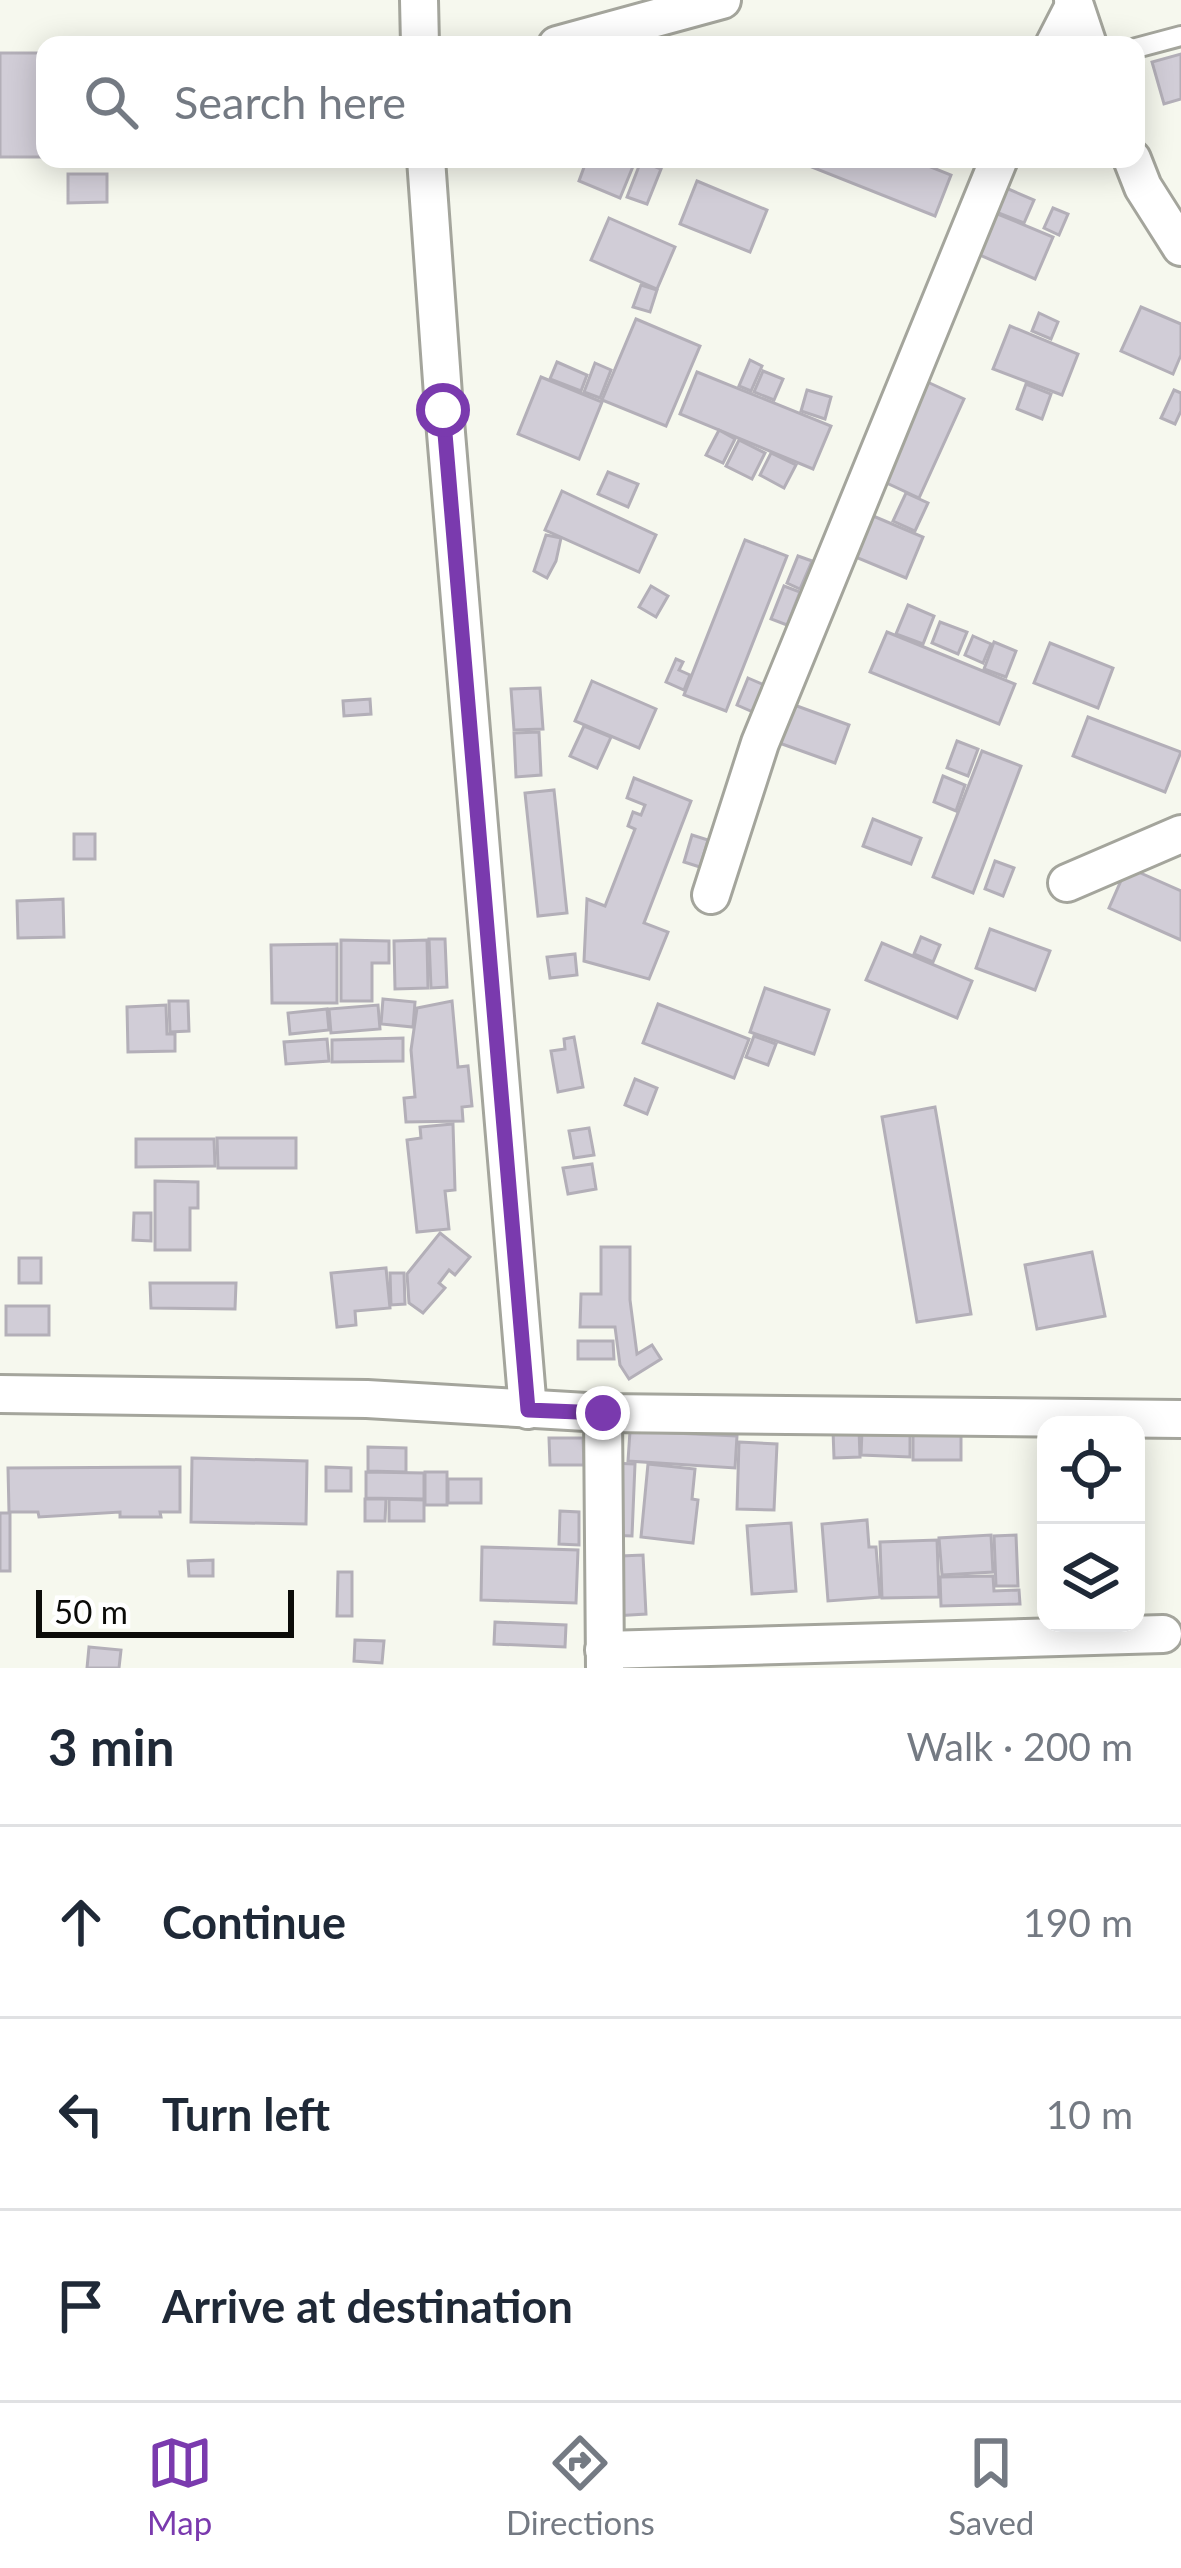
<!DOCTYPE html>
<meta charset="utf-8">
<style>
:root{--surface:#fff;--page:#f6f6f7;--text:#1f2937;--muted:#747a83;--line:#e0e1e3;--accent:#7a3aae}
body{margin:0;font-family:Lato,sans-serif;background:var(--page);color:var(--text)}
.controls{position:absolute;right:36px;bottom:36px;display:grid;overflow:hidden;border-radius:24px;box-shadow:0 6px 30px #0003}
.controls button{width:108px;height:108px;display:grid;place-items:center;padding:0;border:0;border-bottom:3px solid var(--line);background:var(--surface);color:var(--text);font:60px sans-serif}
.scale{position:absolute;left:36px;bottom:30px;width:258px;box-sizing:border-box;padding-left:12px;border:6px solid #0c0c09;border-top:0;font-size:33px;line-height:42px;white-space:nowrap;color:#0c0c09;-webkit-text-stroke:9px #fff;paint-order:stroke}
.stop{position:absolute;width:36px;height:36px;margin:-27px;border:9px solid #7a3aae;border-radius:50%;background:#fff}
.stop.end{background:#7a3aae;border-color:#fff;box-shadow:0 3px 12px #0008}
.list{margin:0;padding:0;list-style:none}
h2{display:flex;justify-content:space-between;align-items:center;height:156px;margin:0;padding:0 48px;font-size:51px}
h2 small{font-size:39px;font-weight:400;color:var(--muted)}
.list li{display:grid;grid-template-columns:78px 1fr auto;gap:36px;align-items:center;box-sizing:border-box;height:192px;padding:0 48px;border-top:3px solid var(--line)}
.list b{display:block;font-size:45px;white-space:nowrap}
.list em{font-size:39px;font-style:normal;color:var(--muted)}
.icon{flex:none;width:66px;height:66px;fill:none;stroke:currentColor;stroke-width:2;stroke-linecap:round;stroke-linejoin:round}
.map{position:relative;flex:none;width:1181px;height:1668px;overflow:hidden}
.search{position:absolute;background:var(--surface);box-shadow:0 6px 30px #0003;left:36px;right:36px;top:36px;height:132px;display:flex;align-items:center;gap:30px;box-sizing:border-box;padding:0 42px;border-radius:24px;color:var(--muted);font-size:45px}
.sheet{height:732px;background:var(--surface)}
nav{display:flex;justify-content:space-around;align-items:center;box-sizing:border-box;height:168px;border-top:3px solid var(--line);background:var(--surface);font-size:33px;color:var(--muted)}
nav a{display:grid;justify-items:center;gap:6px}
nav .on{color:var(--accent)}
.map>svg:first-child{display:block}
.building{fill:#d1cdd7;stroke:#b3afb8;stroke-width:3}
.lines{fill:none;stroke-linecap:round;stroke-linejoin:round}
.lane-casing{stroke:#a4a59c;stroke-width:24}
.street-casing{stroke:#a4a59c;stroke-width:42}
.lane{stroke:#fff;stroke-width:18}
.street{stroke:#fff;stroke-width:36}
.route{stroke:#7a3aae;stroke-width:15}
</style>
<div class="map">
<svg width="1181" height="1668" viewBox="0 0 1181 1668">
<rect width="100%" height="100%" fill="#f6f8ee"/>
<!-- building -->
<g class="building">
<path d="M0,53H44L45,157H0Z"/>
<path d="M1181,54V99L1164,104L1152,62Z"/>
<path d="M587,159H636L620,198L579,181Z"/>
<path d="M806,159H911L951,175L935,216L804,164Z"/>
<path d="M641,161L661,169L647,204L627,197Z"/>
<path d="M68,174H107V202L68,203Z"/>
<path d="M697,181L767,210L750,252L680,224Z"/>
<path d="M1006,188L1034,200L1024,223L996,212Z"/>
<path d="M983,208L1053,237L1035,279L966,249Z"/>
<path d="M1053,208L1068,214L1059,235L1044,228Z"/>
<path d="M609,218L675,247L657,289L591,260Z"/>
<path d="M641,285L657,290L650,312L633,307Z"/>
<path d="M1141,307L1181,324V355L1173,374L1121,351Z"/>
<path d="M1039,313L1058,322L1051,339L1032,331Z"/>
<path d="M636,319L700,346L666,426L602,400Z"/>
<path d="M1010,326L1078,354L1062,395L993,369Z"/>
<path d="M750,360L762,366L751,391L739,386Z"/>
<path d="M557,362L587,375L581,391L550,379Z"/>
<path d="M595,363L611,370L600,398L584,392Z"/>
<path d="M763,371L783,379L774,400L754,392Z"/>
<path d="M697,372L831,426L813,469L680,414Z"/>
<path d="M541,377L602,402L579,459L518,434Z"/>
<path d="M921,379L964,399L919,498L876,478Z"/>
<path d="M1026,384L1051,394L1042,419L1017,409Z"/>
<path d="M807,390L831,397L825,419L801,411Z"/>
<path d="M1174,390L1181,393V411L1175,424L1161,418Z"/>
<path d="M719,430L735,439L723,463L706,455Z"/>
<path d="M739,440L765,453L752,479L726,466Z"/>
<path d="M771,453L796,465L784,488L760,475Z"/>
<path d="M608,472L638,484L628,507L598,494Z"/>
<path d="M562,491L656,535L639,572L545,530Z"/>
<path d="M906,493L928,503L915,531L893,521Z"/>
<path d="M859,510L923,537L906,578L841,551Z"/>
<path d="M546,535L561,538L556,561L547,578L534,571Z"/>
<path d="M745,540L787,556L726,711L684,695Z"/>
<path d="M798,556L812,561L800,589L787,583Z"/>
<path d="M651,586L668,596L656,617L639,607Z"/>
<path d="M784,586L800,592L787,625L771,619Z"/>
<path d="M908,605L934,616L923,644L896,634Z"/>
<path d="M940,622L967,632L958,654L932,643Z"/>
<path d="M887,632L1015,684L999,724L870,672Z"/>
<path d="M973,636L991,644L983,663L965,655Z"/>
<path d="M994,642L1016,651L1006,677L984,669Z"/>
<path d="M1050,643L1113,668L1098,708L1034,683Z"/>
<path d="M676,659L683,662L679,670L690,675L684,690L666,682Z"/>
<path d="M748,678L764,685L753,712L737,705Z"/>
<path d="M592,681L656,709L639,748L575,721Z"/>
<path d="M540,688L543,729L514,730L511,689Z"/>
<path d="M370,699L371,714L344,716L343,701Z"/>
<path d="M786,702L849,725L835,763L771,740Z"/>
<path d="M1088,717L1181,752L1165,792L1073,756Z"/>
<path d="M584,726L611,737L597,768L570,756Z"/>
<path d="M539,732L541,775L516,777L514,733Z"/>
<path d="M957,741L978,749L968,776L947,768Z"/>
<path d="M982,751L1021,766L973,893L933,877Z"/>
<path d="M943,776L965,785L956,811L934,802Z"/>
<path d="M634,778L691,801L644,923L668,932L649,979L584,961L587,899L605,906L635,829L628,826L633,812L641,815L645,805L627,798Z"/>
<path d="M554,790L567,913L538,916L525,793Z"/>
<path d="M873,819L921,838L911,864L863,846Z"/>
<rect x="74" y="834" width="21" height="25"/>
<path d="M692,835L708,840L700,867L684,862Z"/>
<path d="M995,861L1014,868L1003,896L985,889Z"/>
<path d="M1127,867L1181,891V940L1109,908Z"/>
<path d="M63,899L64,937L18,938L17,901Z"/>
<path d="M990,929L1050,951L1035,990L976,968Z"/>
<path d="M921,937L940,945L933,962L914,954Z"/>
<path d="M429,939H445L447,987L431,988Z"/>
<path d="M341,940L389,941V963H372V1001H341Z"/>
<path d="M427,940L428,988L395,989L394,941Z"/>
<path d="M882,943L972,981L957,1018L866,980Z"/>
<path d="M337,944V1003H272L271,945Z"/>
<path d="M575,954L577,975L550,978L547,957Z"/>
<path d="M765,988L829,1010L814,1054L750,1032Z"/>
<path d="M383,999L415,1002L413,1027L381,1024Z"/>
<path d="M169,1001H188L189,1031L170,1032Z"/>
<path d="M452,1001L458,1067L468,1066L472,1106L462,1107L463,1121L406,1122L404,1098L415,1097L411,1050L417,1008Z"/>
<path d="M658,1004L749,1039L734,1078L643,1043Z"/>
<path d="M166,1005L167,1034H175V1051L128,1052L127,1007Z"/>
<path d="M378,1005L380,1029L331,1033L329,1009Z"/>
<path d="M327,1009L329,1030L290,1034L288,1013Z"/>
<path d="M754,1036L776,1044L768,1065L746,1057Z"/>
<path d="M574,1037L583,1087L558,1092L551,1051L565,1049L564,1039Z"/>
<path d="M403,1038V1061L332,1062V1040Z"/>
<path d="M327,1039L329,1061L286,1064L284,1042Z"/>
<path d="M635,1079L657,1088L647,1114L625,1105Z"/>
<path d="M935,1107L971,1314L917,1322L882,1117Z"/>
<path d="M453,1124L455,1190L445,1191L449,1229L417,1232L407,1140L421,1138L420,1127Z"/>
<path d="M589,1128L594,1155L574,1158L569,1131Z"/>
<path d="M217,1138H296V1168H218Z"/>
<path d="M136,1139H214L215,1166L136,1167Z"/>
<path d="M592,1164L596,1189L568,1194L563,1168Z"/>
<path d="M155,1181L198,1182V1208H190V1250H155Z"/>
<path d="M134,1213H151V1241L133,1240Z"/>
<path d="M440,1233L470,1257L455,1275L449,1270L439,1283L445,1288L423,1313L409,1303L407,1274Z"/>
<path d="M601,1247H630V1300L637,1354L652,1345L661,1359L629,1379L620,1365L615,1327H580L581,1294H601Z"/>
<path d="M1092,1252L1105,1316L1037,1329L1025,1265Z"/>
<rect x="19" y="1258" width="22" height="25"/>
<path d="M386,1268L390,1308L355,1311L356,1325L337,1327L331,1273Z"/>
<path d="M390,1273H404L405,1304L391,1305Z"/>
<path d="M150,1283H236L235,1309L151,1308Z"/>
<rect x="6" y="1306" width="43" height="29"/>
<path d="M578,1341H613L614,1359H578Z"/>
<path d="M859,1429L860,1457L834,1458L833,1430Z"/>
<rect x="913" y="1429" width="48" height="31"/>
<path d="M862,1430L910,1432V1457L861,1455Z"/>
<path d="M630,1431L737,1436L735,1468L628,1461Z"/>
<path d="M549,1438H583L584,1465H550Z"/>
<path d="M739,1442L777,1444L774,1510L737,1509Z"/>
<path d="M368,1447L406,1448V1472L368,1471Z"/>
<path d="M192,1458L307,1461L306,1524L191,1522Z"/>
<path d="M609,1463L635,1464L632,1536L605,1535Z"/>
<path d="M648,1464L695,1469L692,1499L698,1500L693,1543L641,1537Z"/>
<path d="M180,1467V1512H160L161,1517H120V1512L39,1517L38,1512H9L8,1468Z"/>
<path d="M326,1467L351,1468V1491H326Z"/>
<path d="M366,1472L424,1473V1499L366,1498Z"/>
<rect x="425" y="1472" width="22" height="33"/>
<rect x="448" y="1479" width="33" height="24"/>
<path d="M365,1499H386L385,1521H365Z"/>
<path d="M389,1499L424,1500V1521H389Z"/>
<path d="M560,1511L579,1512V1545L559,1544Z"/>
<rect x="0" y="1513" width="10" height="58"/>
<path d="M867,1520L869,1547H876L880,1597L828,1601L822,1524Z"/>
<path d="M791,1523L796,1591L752,1594L747,1526Z"/>
<path d="M991,1535L993,1572L942,1575L939,1538Z"/>
<path d="M1016,1535L1018,1586H996L994,1536Z"/>
<path d="M937,1540L939,1597L882,1598L880,1542Z"/>
<path d="M482,1547L578,1550L576,1603L481,1600Z"/>
<path d="M643,1555L646,1614L614,1616L621,1556Z"/>
<path d="M213,1560V1576H189L188,1561Z"/>
<path d="M338,1572H352V1616H337Z"/>
<path d="M993,1576L994,1591L1019,1590L1020,1604L941,1606L940,1577Z"/>
<path d="M495,1622L566,1625L565,1647L494,1644Z"/>
<path d="M355,1640L384,1641L382,1663L354,1661Z"/>
<path d="M89,1647L121,1650L119,1668H87Z"/>
</g>
<g class="lines">
<defs>
<path id="lane" d="M1136,48L1181,36"/>
<g id="street">
<path d="M419,0L420,45"/>
<path d="M1073,0L1088,45"/>
<path d="M557,45L722,0"/>
<path d="M1054,45L1074,6"/>
<path d="M426,159L444,409L528,1410"/>
<path d="M1132,159L1143,187L1181,247"/>
<path d="M1067,883L1181,834"/>
<path d="M711,895L760,743L999,159"/>
<path d="M0,1394L367,1399L603,1413L1181,1419"/>
<path d="M603,1413L605,1668"/>
<path d="M604,1650L1163,1634"/>
</g>
</defs>
<!-- lane casing -->
<use href="#lane" class="lane-casing"/>
<!-- street casing -->
<use href="#street" class="street-casing"/>
<!-- lane -->
<use href="#lane" class="lane"/>
<!-- street -->
<use href="#street" class="street"/>
</g>
<g class="lines">
<!-- route -->
<path class="route" d="M443,410L528,1410L603,1413"/>
</g>
</svg>
<div class="controls">
<button><svg class="icon" aria-label="locate" viewBox="0 0 24 24"><circle cx="12" cy="12" r="6"/><path d="M12 2v4M12 18v4M2 12h4M18 12h4"/></svg></button>
<button><svg class="icon" aria-label="layers" viewBox="0 0 24 24"><path d="M12 4l9 5-9 5-9-5zM3 14l9 5 9-5"/></svg></button>
</div>
<div class="scale">50 m</div>
<div class="stop" style="left:443px;top:410px"></div>
<div class="stop end" style="left:603px;top:1413px"></div>
<div class="search"><svg class="icon" aria-label="search" viewBox="0 0 24 24"><circle cx="10" cy="10" r="6"/><path d="M15 15l6 6"/></svg>Search here</div>
</div>
<section class="sheet">
<h2>3 min<small>Walk · 200 m</small></h2>
<ul class="list">
<li><svg class="icon" aria-label="ahead" viewBox="0 0 24 24"><path d="M12 20V5M6 11l6-6 6 6"/></svg><div><b>Continue</b></div><em>190 m</em></li>
<li><svg class="icon" aria-label="left" viewBox="0 0 24 24"><path d="M17 20v-9H6M10 6l-5 5 5 5"/></svg><div><b>Turn left</b></div><em>10 m</em></li>
<li><svg class="icon" aria-label="arrive" viewBox="0 0 24 24"><path d="M6 21V4h12l-3 4 3 4H6"/></svg><div><b>Arrive at destination</b></div></li>
</ul>
</section>
<nav>
<a class="on"><svg class="icon" aria-label="map" viewBox="0 0 24 24"><path d="M3 6l6-2 6 2 6-2v14l-6 2-6-2-6 2zM9 4v14M15 6v14"/></svg>Map</a>
<a><svg class="icon" aria-label="directions" viewBox="0 0 24 24"><path d="M12 3l9 9-9 9-9-9zM9 14v-3h6M13 9l2 2-2 2"/></svg>Directions</a>
<a><svg class="icon" aria-label="saved" viewBox="0 0 24 24"><path d="M7 4h10v16l-5-4-5 4z"/></svg>Saved</a>
</nav>
